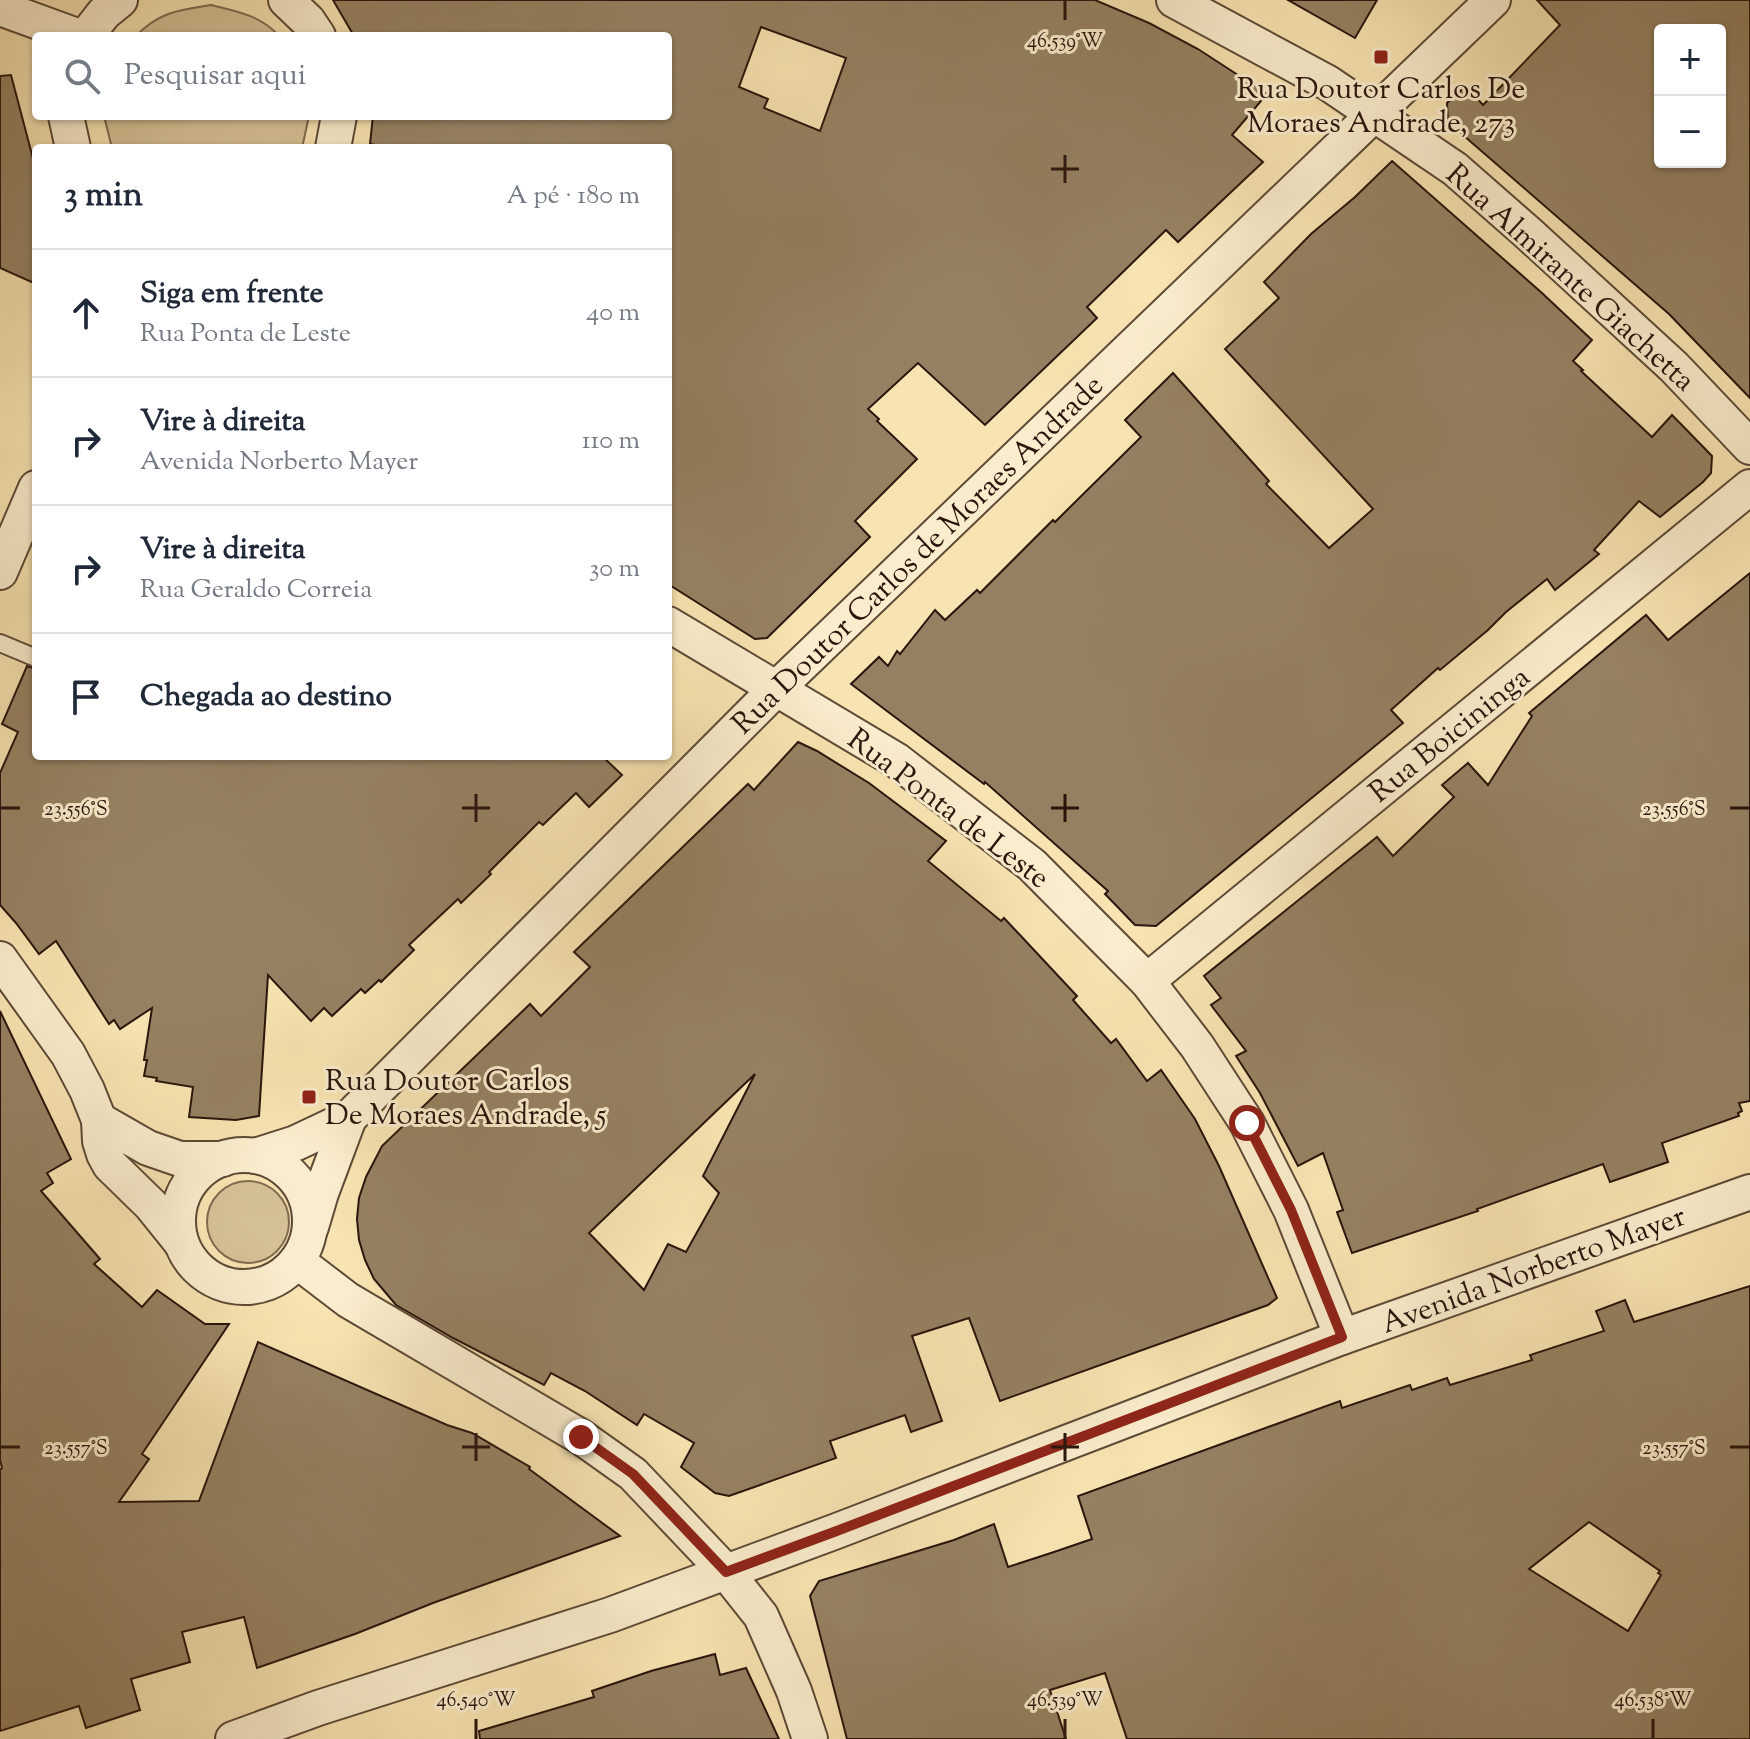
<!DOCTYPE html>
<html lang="pt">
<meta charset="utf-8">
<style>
:root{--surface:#fff;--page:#f2f2f3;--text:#1f2937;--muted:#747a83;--line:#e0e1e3}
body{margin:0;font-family:"Sorts Mill Goudy",serif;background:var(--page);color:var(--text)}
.controls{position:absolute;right:24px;top:24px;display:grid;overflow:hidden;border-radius:8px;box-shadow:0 2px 6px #0004}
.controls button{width:72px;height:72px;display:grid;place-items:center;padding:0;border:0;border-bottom:2px solid var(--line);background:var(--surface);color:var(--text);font:40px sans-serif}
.stop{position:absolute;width:24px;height:24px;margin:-18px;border:6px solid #8f2418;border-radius:50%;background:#fff}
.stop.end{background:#8f2418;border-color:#fff;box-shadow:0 2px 8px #0008}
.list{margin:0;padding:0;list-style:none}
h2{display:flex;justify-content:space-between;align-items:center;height:104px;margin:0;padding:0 32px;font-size:34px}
h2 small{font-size:26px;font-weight:400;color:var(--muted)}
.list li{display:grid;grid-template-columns:52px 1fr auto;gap:24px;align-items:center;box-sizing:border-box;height:128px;padding:0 32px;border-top:2px solid var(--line)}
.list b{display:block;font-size:30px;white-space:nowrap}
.list p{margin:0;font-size:26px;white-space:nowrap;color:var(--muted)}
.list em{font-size:26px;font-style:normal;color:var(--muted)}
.icon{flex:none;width:44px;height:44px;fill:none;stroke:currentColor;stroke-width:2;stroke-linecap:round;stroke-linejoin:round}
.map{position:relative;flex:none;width:1750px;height:1739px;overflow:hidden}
.search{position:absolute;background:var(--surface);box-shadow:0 2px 6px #0004;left:32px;top:32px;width:640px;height:88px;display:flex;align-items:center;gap:20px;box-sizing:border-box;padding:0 28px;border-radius:8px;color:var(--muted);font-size:30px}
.panel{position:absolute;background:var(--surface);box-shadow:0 2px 6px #0004;left:32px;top:144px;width:640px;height:616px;border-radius:8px}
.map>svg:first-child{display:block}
.green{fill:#d5c196;stroke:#7f6b51;stroke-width:2}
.building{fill:#958162;stroke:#29150c;stroke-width:2;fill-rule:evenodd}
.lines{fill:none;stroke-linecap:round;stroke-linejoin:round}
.lane-casing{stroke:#5d4936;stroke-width:20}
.street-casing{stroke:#5d4936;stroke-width:38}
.lane{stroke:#faedcd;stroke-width:16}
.street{stroke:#faedcd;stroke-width:34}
.route{stroke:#8f2418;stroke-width:10}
.ticks{fill:none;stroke:#29150c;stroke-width:3}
.poi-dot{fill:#8f2418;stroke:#faedcd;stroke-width:3}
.labels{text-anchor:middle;stroke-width:6;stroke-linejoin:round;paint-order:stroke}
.poi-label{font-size:30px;fill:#29150c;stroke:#faedcd}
.street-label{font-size:30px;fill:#29150c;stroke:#faedcd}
.ticks-label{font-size:20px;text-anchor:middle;fill:#29150c;stroke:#faedcd;stroke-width:6;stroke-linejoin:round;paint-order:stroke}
</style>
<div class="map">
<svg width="1750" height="1739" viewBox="0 0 1750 1739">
<rect width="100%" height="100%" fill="#f8e4b2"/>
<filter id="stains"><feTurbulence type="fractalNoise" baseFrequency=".0025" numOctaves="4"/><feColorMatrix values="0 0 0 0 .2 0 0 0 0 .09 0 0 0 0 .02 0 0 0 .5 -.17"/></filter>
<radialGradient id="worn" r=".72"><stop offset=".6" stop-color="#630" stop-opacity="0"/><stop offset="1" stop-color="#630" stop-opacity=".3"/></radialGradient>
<!-- green -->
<g class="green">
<path d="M211,5C236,11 262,16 279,36H136C159,12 179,10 211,5Z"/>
<path d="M104,116H309L302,148H112Z"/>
<circle cx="248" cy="1222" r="41"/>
</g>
<!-- building -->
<g class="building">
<path d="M333,0H1095L1149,23L1198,49L1267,94L1232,135L1263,162L1178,242L1166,230L1087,307L1097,318L985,425L918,363L868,409L879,419L877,421L917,459L855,521L870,537L767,638L755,639L668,584V148H391L370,144L373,116H668V36H354ZM761,27L846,58L820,131L764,108L768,99L739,87Z"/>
<path d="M1288,0H1377L1355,38Z"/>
<path d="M1537,0H1750V398L1669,314L1448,122L1447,103L1466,86L1483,105L1560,25ZM1660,30H1720V162H1660Z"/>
<path d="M11,75L36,170V284L0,268V76Z"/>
<path d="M1392,161L1542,293L1592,340L1573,361L1583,370L1581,371L1652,437L1672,415L1712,456L1711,473L1703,482L1660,517L1639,501L1594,550L1599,554L1555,590L1547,579L1506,612L1488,630L1440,670L1438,668L1391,710L1403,723L1156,926L1135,925L1105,894L1108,891L985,782L984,784L851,684L879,657L888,666L897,651L900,654L935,610L945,620L977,590L980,593L1053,520L1055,522L1141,437L1125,420L1173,373L1269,481L1266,484L1329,548L1373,509L1225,349L1279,298L1264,282L1311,234L1355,197Z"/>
<path d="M1750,573V1101L1739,1103L1742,1111L1738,1113L1739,1116L1662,1143L1668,1162L1610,1182L1603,1164L1477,1209L1478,1211L1352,1253L1337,1212L1343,1210L1323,1153L1298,1166L1260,1093L1236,1056L1246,1051L1211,1005L1221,998L1204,976L1377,837L1393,856L1454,797L1442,785L1468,763L1488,785L1532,716L1529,713L1646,615L1668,640Z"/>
<path d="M27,666L36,669V756H602L622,775L589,807L576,793L543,825L539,822L489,872L491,874L461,903L458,899L409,945L414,950L381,982L379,980L365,993L361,989L332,1016L324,1008L311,1021L268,975L259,1116L236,1120L189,1117L193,1087L156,1081L157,1078L144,1076L147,1060H144L152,1008L120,1029L114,1020L109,1024L56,941L39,954L16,923L0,905V773L18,732L2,724Z"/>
<path d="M798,742L817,751L869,783L946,841L928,861L1001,921L1004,918L1077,996L1073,1000L1111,1043L1116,1039L1147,1081L1161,1070L1195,1119L1219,1166L1277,1298L1268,1305L1000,1401L969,1318L912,1336L942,1421L911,1432L905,1415L830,1441L836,1458L729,1496L715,1493L681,1467L694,1443L644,1414L637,1425L585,1391L551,1373L544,1385L453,1338L396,1305L374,1279L365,1260L359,1240L357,1219L359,1198L366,1177L382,1146L530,1004L541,1016L590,967L574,952L748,784L754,790ZM755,1074L703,1176L719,1193L686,1252L668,1244L644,1290L589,1233Z"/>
<path d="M0,1011L71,1159L47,1173L53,1183L41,1191L100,1259L94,1264L142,1307L157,1290L205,1324H229L142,1454L149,1459L119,1502L199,1501L258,1342L447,1425L472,1433L530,1467L529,1469L620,1536L433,1603L355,1634L257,1668L244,1617L182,1632L190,1662L131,1679L140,1710L86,1728L79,1706L0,1731V1470L2,1468L0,1460Z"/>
<path d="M1750,1286V1739H1127L1105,1673L1050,1690L1066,1739H847L810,1596L819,1581L954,1540L994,1524L1008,1567L1054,1552L1092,1539L1078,1496L1340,1401L1342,1408L1410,1385L1412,1390L1447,1378L1450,1385L1532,1360L1530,1355L1604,1331L1596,1311L1625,1300L1634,1322ZM1589,1522L1660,1571L1658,1573L1661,1575L1628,1631L1529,1569Z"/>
<path d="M715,1654L720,1675L746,1668L779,1739H480L479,1731L594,1697L592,1691L651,1671Z"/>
</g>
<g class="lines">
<defs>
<path id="lane" d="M0,643L36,658"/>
<g id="street">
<path d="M286,0L308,21L318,36"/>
<path d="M1174,0L1328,83L1455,169L1528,233L1674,367L1750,447"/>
<path d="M0,8L77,36"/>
<path d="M86,36L104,13L120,0"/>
<path d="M66,116L73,148"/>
<path d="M333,148L339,116"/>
<path d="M0,572L36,488"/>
<path d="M668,624L896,760L1032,865L1147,981L1197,1046L1247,1123L1291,1210L1342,1337"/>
<path d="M0,959L68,1054L87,1090L99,1120L100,1141L104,1154L110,1165L151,1205L180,1241"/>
<path d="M1147,981L1750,487"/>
<path d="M99,1120L148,1148L180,1159H223"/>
<circle cx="244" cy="1221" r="66"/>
<path d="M255,1156L296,1143L349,1118L777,688L1493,0"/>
<path d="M311,1227L321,1193L349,1118"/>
<path d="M297,1261L348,1300L581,1437L633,1474L726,1572L761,1616L794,1691L810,1739"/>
<path d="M233,1739L318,1708L610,1615L834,1532L1342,1337L1750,1192"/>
</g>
</defs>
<!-- lane casing -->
<use href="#lane" class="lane-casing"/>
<!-- street casing -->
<use href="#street" class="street-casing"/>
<!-- lane -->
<use href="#lane" class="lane"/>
<!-- street -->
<use href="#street" class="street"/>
</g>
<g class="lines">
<!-- route -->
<path class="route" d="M581,1437L633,1474L726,1572L834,1532L1342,1337L1291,1210L1247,1123"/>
</g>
<!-- ticks -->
<path class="ticks" d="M1065,0V20M1065,155V183M1051,169H1079M476,794V822M1065,794V822M0,808H20M462,808H490M1051,808H1079M1730,808H1750M476,1433V1461M1065,1433V1461M0,1447H20M462,1447H490M1051,1447H1079M1730,1447H1750M476,1719V1739M1065,1719V1739M1653,1719V1739"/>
<!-- markers -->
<g class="poi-dot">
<rect x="1373" y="49" width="16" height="16" rx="4"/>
<rect x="301" y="1089" width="16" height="16" rx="4"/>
</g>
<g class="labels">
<!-- poi labels -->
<g class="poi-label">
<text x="1381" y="98">Rua Doutor Carlos De<tspan x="1381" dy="34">Moraes Andrade, 273</tspan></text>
<text x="325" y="1090" text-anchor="start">Rua Doutor Carlos<tspan x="325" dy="34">De Moraes Andrade, 5</tspan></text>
</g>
<!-- street labels -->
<g class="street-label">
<text transform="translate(1571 277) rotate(42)" y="10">Rua Almirante Giachetta</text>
<text transform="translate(917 554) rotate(-44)" y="10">Rua Doutor Carlos de Moraes Andrade</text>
<text transform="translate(1449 734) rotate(-39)" y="10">Rua Boicininga</text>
<text transform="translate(949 808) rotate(37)" y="10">Rua Ponta de Leste</text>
<text transform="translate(1533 1269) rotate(-20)" y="10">Avenida Norberto Mayer</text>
</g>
</g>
<g class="ticks-label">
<text x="1065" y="47">46.539°W</text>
<text x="76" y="815">23.556°S</text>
<text x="1674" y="815">23.556°S</text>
<text x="76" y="1454">23.557°S</text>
<text x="1674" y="1454">23.557°S</text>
<text x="476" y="1706">46.540°W</text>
<text x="1065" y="1706">46.539°W</text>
<text x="1653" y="1706">46.538°W</text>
</g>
<rect width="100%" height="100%" filter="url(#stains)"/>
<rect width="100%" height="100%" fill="url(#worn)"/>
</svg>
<div class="controls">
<button>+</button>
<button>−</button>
</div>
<div class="stop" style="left:1247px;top:1123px"></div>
<div class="stop end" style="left:581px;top:1437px"></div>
<div class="search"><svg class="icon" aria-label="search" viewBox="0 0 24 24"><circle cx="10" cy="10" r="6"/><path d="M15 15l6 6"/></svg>Pesquisar aqui</div>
<section class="panel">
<h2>3 min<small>A pé · 180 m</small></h2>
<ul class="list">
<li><svg class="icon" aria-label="ahead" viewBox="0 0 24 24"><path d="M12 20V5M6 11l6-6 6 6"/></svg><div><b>Siga em frente</b><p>Rua Ponta de Leste</p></div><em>40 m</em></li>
<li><svg class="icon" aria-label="right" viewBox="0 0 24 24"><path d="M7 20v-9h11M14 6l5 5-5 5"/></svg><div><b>Vire à direita</b><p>Avenida Norberto Mayer</p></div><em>110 m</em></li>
<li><svg class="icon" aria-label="right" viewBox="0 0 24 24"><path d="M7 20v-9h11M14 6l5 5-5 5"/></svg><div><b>Vire à direita</b><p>Rua Geraldo Correia</p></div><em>30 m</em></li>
<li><svg class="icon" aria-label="arrive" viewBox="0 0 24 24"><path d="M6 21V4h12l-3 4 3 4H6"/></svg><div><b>Chegada ao destino</b></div></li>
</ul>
</section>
</div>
